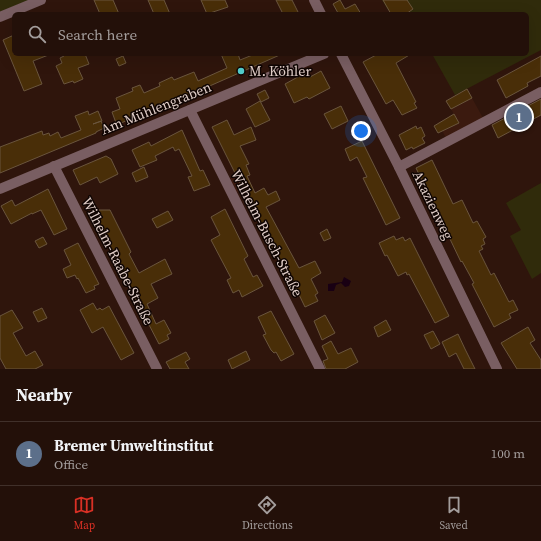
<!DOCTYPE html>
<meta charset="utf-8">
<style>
:root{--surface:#231009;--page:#2f1e17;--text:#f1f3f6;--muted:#a39d9c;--line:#40302a;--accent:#d93025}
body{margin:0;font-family:"Source Serif 4",serif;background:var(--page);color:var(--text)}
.you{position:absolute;left:361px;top:131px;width:14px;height:14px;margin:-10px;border:3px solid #fff;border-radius:50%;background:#1a73e8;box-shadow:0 0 0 6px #1a73e833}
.badge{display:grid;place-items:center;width:26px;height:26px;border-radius:50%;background:var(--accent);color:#fff;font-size:13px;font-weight:700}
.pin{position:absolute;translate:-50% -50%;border:2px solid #fff;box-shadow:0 1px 4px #0006}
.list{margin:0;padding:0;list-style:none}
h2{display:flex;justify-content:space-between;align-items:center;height:52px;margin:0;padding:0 16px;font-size:17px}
h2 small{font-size:13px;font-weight:400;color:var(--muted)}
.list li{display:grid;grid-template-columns:26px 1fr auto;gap:12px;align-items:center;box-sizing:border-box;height:64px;padding:0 16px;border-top:1px solid var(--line)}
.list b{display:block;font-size:15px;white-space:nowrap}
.list p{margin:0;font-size:13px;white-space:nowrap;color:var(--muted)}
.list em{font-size:13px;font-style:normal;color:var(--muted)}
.icon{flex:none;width:22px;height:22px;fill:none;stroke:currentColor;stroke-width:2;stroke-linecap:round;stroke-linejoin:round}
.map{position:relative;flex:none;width:541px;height:369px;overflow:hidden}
.search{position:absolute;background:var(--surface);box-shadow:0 4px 16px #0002;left:12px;right:12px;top:12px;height:44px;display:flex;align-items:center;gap:10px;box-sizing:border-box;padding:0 14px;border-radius:6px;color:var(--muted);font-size:15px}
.sheet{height:116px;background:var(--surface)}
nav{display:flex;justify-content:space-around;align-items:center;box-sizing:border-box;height:56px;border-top:1px solid var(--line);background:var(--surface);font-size:11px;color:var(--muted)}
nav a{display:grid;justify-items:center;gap:2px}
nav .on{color:var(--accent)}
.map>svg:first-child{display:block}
.built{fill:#3b1a0f}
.green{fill:#302b0b}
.water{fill:#190013}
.building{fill:#492e08;stroke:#6a553d}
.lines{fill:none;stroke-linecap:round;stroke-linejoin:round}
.minor{stroke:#795e62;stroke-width:10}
.poi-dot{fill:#53cdcb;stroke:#0f0503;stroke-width:1.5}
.labels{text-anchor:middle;stroke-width:3;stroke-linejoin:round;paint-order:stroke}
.poi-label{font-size:14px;fill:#e1cec8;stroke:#0f0503;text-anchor:start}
.street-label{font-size:14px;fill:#e1cec8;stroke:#0f0503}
</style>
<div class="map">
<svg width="541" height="369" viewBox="0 0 541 369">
<rect width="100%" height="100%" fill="#2f150c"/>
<!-- built -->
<g class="built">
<path d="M467,89L483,118L446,138L438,123L454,114L446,101Z"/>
<path d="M248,170L250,175L247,176L251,186L236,193L229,179Z"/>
</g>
<!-- green -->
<g class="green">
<path d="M0,0H30L0,12Z"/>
<path d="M382,0H541V50L455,95L432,54H527V14H402L397,5L388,10Z"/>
<path d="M541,183V273L532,279L510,236L521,230L506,203Z"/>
</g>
<!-- water -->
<path class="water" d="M344,277L351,281L349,286L345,287L341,283L336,285L334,291H328V284L342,282Z"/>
<!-- building -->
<g class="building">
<path d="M94,0H113L119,14H100Z"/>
<path d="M148,0H164L170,14H154Z"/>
<path d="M201,0H225L228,7L207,14Z"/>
<path d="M276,0H292L299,14H283Z"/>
<path d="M340,0L345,9L355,4L361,14H336L338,13L333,4Z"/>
<path d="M383,0H407L413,9L406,14H391Z"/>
<path d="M14,35V54H51L33,61L42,84L24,91L3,40Z"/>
<path d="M63,54H85L89,64L78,68L83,79L74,83L73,81L64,84L56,66L62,63L60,58L64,56Z"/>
<path d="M221,54H238L240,60L255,54H282L187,96L148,111L147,108L131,115L132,118L119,124L118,122L116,123L112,112L120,109L116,98L133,91L132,88L140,85L144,93L160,86L159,83L172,77L174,80L194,72L198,81L227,68Z"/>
<path d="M378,54H411L396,63L416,102L414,103L417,108L402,115L393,100L386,104L363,62Z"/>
<path d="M123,56L126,63L119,66L116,59Z"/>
<path d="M541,56V76L527,83L528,86L506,98L497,80Z"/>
<path d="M321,71L330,88L309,99L307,97L294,103L285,84L307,72L310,77Z"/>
<path d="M467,89L472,98L451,109L446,101Z"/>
<path d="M265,90L269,98L261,102L257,94Z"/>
<path d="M541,99V115L498,138L492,125Z"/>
<path d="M260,101L270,120L255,127L246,109Z"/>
<path d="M341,106L348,121L332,129L324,114Z"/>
<path d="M88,111L89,115L98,111L102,121L93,124L101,121L104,128L96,132V133L0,173V147L42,131L43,135L49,133L50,136L58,132L61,138L81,130L75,116Z"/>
<path d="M454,114L459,123L438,133L434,126Z"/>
<path d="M227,120L234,135L251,127L256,140L240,146L249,164L246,165L250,175L247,176L255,193L264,188L268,195L276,191L280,200L266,207L299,268L315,261L321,273L311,279L318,293L315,295L318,301L305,307L289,274L286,275L212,127Z"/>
<path d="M416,126L417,129L421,127L425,136L422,138L425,143L413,149L412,147L406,150L399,135Z"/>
<path d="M182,130L200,171L203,170L210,185L194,191L188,177L192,176L179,149L175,151L173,147L155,156L157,160L140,167L132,150L149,142L151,146Z"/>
<path d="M362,141L400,218L386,225L363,178L367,177L357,157L350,161L345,149Z"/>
<path d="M106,156L111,159L118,174L100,183L97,177L80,185L73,170Z"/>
<path d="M432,160L453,204L462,200L473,223L477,221L486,237L483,239L485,244L481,246L483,249L479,251L491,275L494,273L509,302L513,300L518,310L509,314L511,318L494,327L472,284L474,283L462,261L461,262L416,168Z"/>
<path d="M144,167L148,177L136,182L132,173Z"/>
<path d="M48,189L67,229L54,235L41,210L32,214V213L11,224L1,206L12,200L15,206Z"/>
<path d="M225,209L248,256L244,259L253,277L257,275L263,286L242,297L239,290L233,293L227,280L231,278L211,240L220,235L211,217Z"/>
<path d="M99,210H110L131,252L129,254L139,273L165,259L172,274L151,284L158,298L147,304L156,324L164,320L171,333L167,335L169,339L159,344L108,246L111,245L99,222Z"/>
<path d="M168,211L173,220L157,228L152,219Z"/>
<path d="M327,229L331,238L324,241L320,233Z"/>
<path d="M394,236L396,240L403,237L405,241L410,238L449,316L435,323L409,274L407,275L406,272L398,276L387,255L385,256L379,243Z"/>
<path d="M43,237L47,244L39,248L35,241Z"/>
<path d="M78,243L99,284L94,286L95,289L86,293L78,278L77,279L75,275L67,278L63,269L71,265L64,250Z"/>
<path d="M93,303L97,310L100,308L102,310L109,306L134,353L121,360L103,327L92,333L80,310Z"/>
<path d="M42,308L47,318L38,322L33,312Z"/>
<path d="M12,310L23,328L13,333L26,356L35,351L43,365L35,369H6L0,358V316Z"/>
<path d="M271,311L294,354L281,361L276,352L274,353L271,350L263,335L266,334L258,317Z"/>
<path d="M325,315L335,333L322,340L314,321Z"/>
<path d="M386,320L391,330L378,337L374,327Z"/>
<path d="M528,327L535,340L530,343L541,360V369H517L501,343Z"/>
<path d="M433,331L440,344L431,349L424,335Z"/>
<path d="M458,334L465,349L475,369H464L456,353L449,357L442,342Z"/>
<path d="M331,341L338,354L351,348L358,362L345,369H326L323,361L328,359L322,346Z"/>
<path d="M246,351L250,360L232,369L228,360Z"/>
<path d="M186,352L190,359L185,362L189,369H170L166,362Z"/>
</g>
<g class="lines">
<!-- minor -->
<g class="minor">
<path d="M314,0L321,14"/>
<path d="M0,17L41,0"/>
<path d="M341,54L399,167L497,369"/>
<path d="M190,110L320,369"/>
<path d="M54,166L157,369"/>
<path d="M399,167L541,92"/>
<path d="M0,189L324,54"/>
</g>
</g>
<!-- markers -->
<circle class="poi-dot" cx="241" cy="71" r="4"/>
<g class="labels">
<!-- poi labels -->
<g class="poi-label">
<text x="249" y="76">M. Köhler</text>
</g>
<!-- street labels -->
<g class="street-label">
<text transform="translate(156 108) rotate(-22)" y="5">Am Mühlengraben</text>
<text transform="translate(433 205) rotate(64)" y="5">Akazienweg</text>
<text transform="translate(267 233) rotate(63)" y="5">Wilhelm-Busch-Straße</text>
<text transform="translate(118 261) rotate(63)" y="5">Wilhelm-Raabe-Straße</text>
</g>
</g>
</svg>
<div class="you"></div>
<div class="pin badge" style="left:519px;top:117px;background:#5c6f8a">1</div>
<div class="search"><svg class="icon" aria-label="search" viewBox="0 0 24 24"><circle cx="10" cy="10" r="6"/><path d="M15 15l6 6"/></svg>Search here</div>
</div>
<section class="sheet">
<h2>Nearby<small></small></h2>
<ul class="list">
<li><span class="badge" style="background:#5c6f8a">1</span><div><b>Bremer Umweltinstitut</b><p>Office</p></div><em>100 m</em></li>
</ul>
</section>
<nav>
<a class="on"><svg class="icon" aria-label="map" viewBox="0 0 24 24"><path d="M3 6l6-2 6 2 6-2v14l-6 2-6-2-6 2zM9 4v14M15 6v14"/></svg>Map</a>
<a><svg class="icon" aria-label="directions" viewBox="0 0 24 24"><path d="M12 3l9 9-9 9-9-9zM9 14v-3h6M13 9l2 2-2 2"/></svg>Directions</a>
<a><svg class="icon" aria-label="saved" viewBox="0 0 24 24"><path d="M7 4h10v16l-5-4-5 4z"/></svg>Saved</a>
</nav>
